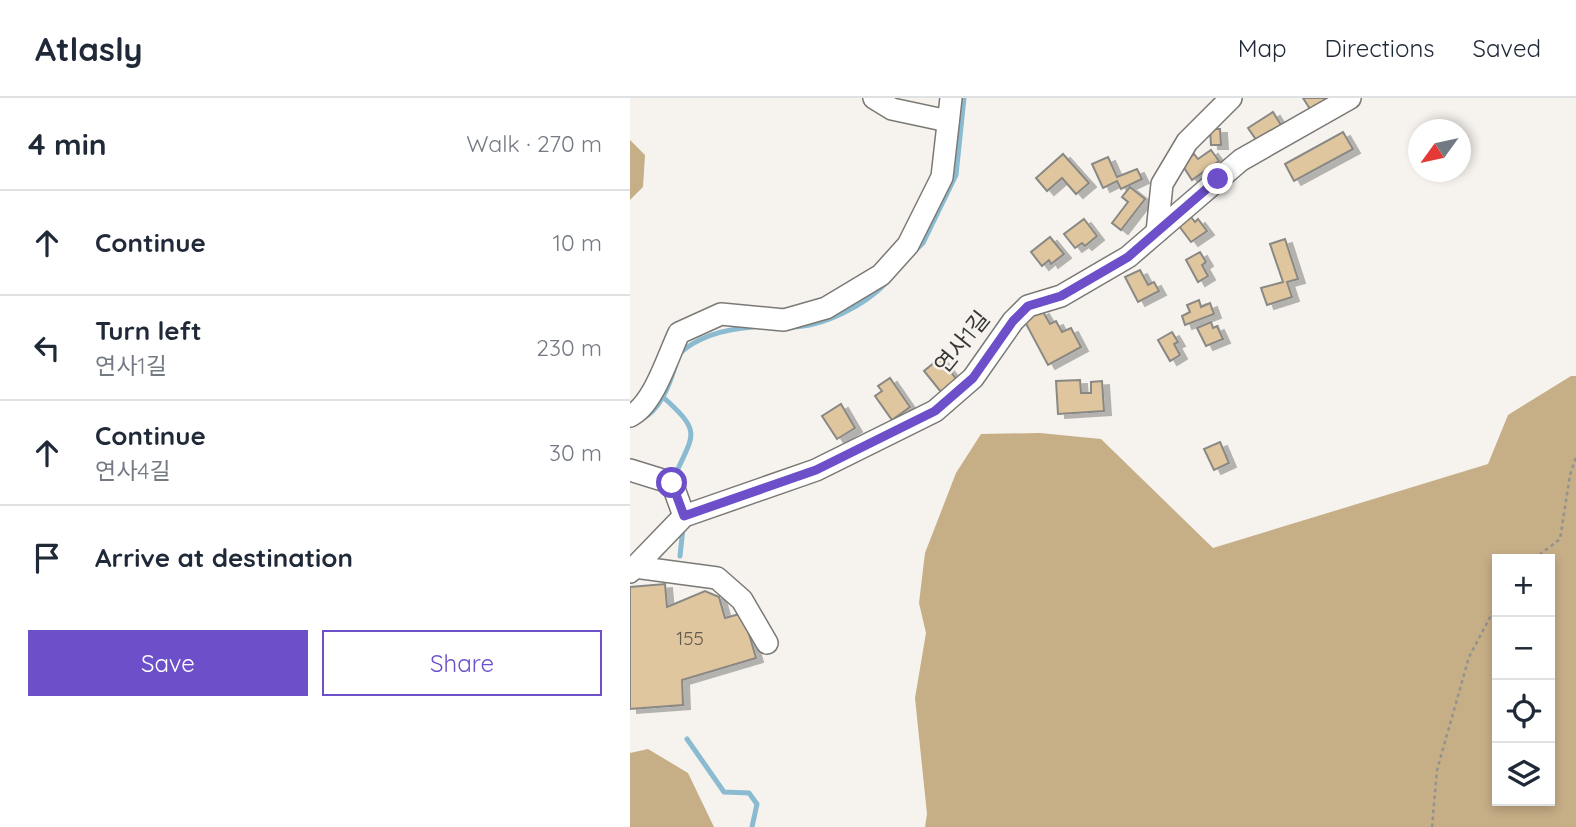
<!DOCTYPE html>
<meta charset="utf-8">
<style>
:root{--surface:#fff;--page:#f2f2f3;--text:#1f2937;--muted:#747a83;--line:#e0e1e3;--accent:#6d50c9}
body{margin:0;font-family:Quicksand,"Noto Sans KR",sans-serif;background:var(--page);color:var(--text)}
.controls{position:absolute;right:21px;bottom:21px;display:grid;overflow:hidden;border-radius:0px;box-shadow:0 4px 10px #0003}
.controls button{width:63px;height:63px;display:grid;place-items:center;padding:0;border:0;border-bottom:2px solid var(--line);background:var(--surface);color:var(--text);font:35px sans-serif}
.compass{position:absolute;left:778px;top:21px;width:63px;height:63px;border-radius:50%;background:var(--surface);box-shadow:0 4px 10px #0003;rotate:237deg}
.stop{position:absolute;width:21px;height:21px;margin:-16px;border:5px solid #6d50c9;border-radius:50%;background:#fff}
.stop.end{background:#6d50c9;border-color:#fff;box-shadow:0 2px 7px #0008}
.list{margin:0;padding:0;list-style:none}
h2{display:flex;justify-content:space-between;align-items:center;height:91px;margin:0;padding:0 28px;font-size:30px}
h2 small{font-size:23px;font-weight:400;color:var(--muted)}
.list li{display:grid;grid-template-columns:46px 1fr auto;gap:21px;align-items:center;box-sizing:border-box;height:105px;padding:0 28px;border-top:2px solid var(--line)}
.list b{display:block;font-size:26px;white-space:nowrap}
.list p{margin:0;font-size:23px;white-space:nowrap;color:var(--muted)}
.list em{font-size:23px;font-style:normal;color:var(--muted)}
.actions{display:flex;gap:14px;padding:21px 28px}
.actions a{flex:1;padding:16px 0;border:2px solid var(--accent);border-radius:0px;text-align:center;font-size:24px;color:var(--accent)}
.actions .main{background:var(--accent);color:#fff}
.icon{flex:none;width:38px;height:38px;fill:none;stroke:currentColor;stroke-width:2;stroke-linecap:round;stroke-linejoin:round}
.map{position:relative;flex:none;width:946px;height:729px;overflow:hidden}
header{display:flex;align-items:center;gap:42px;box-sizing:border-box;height:98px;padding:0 35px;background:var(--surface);border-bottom:2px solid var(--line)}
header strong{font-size:33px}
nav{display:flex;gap:38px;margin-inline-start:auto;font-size:24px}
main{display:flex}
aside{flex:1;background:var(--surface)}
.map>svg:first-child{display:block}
.forest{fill:#c6ae87;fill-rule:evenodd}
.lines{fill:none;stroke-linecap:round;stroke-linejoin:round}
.stream{stroke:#8abbd0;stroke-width:5}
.building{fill:#dfc69e;stroke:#8a8884;stroke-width:2;filter:url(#shadow)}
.minor-casing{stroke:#7b7975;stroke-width:24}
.path{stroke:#94928f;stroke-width:2.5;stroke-dasharray:3.5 3.5;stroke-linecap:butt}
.minor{stroke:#fff;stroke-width:21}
.route{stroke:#6d50c9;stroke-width:9}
.labels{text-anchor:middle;stroke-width:5;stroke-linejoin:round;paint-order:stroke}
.number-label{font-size:19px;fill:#625b4f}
.street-label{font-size:23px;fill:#383735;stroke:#f6f3ee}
</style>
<header>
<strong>Atlasly</strong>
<nav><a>Map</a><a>Directions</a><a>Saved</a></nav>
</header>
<main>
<aside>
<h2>4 min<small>Walk · 270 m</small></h2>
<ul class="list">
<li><svg class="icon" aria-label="ahead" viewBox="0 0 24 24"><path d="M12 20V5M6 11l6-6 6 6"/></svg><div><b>Continue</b></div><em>10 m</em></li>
<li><svg class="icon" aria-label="left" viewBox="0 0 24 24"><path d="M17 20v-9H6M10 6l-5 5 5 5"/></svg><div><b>Turn left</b><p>연사1길</p></div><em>230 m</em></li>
<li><svg class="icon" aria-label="ahead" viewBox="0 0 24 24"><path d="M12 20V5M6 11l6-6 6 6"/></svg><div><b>Continue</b><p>연사4길</p></div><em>30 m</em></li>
<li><svg class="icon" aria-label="arrive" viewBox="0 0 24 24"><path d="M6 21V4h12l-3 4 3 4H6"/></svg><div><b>Arrive at destination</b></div></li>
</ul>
<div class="actions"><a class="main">Save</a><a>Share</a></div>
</aside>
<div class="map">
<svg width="946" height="729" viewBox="0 0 946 729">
<defs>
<filter id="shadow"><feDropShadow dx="7" dy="4" stdDeviation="0" flood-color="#0004"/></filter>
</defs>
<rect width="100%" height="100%" fill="#f6f3ee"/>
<!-- forest -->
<g class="forest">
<path d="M0,42L15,57L13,89L0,102Z"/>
<path d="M941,278H946V729H295L297,716L285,600L296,535L289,505L295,455L326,375L351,336L410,335L471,341L583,450L858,366L878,317ZM920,461V703H867V461Z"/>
<path d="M18,651L58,675L84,729H0V655Z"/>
</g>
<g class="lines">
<!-- stream -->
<g class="stream">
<path d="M285,153L293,145L326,77L334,0"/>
<path d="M161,229C194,229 235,207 257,184"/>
<path d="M49,256C69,237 96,231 123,229"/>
<path d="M33,299C74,336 63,335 43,382"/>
<path d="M12,321C30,312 39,288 45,269"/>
<path d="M50,458L53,430"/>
<path d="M57,641L94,694L119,695L127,706L122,729"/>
</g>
</g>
<!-- building -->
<g class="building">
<path d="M673,0H700L680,11Z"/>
<path d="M643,14L651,27L627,43L618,30Z"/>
<path d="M580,31H590L591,47H581Z"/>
<path d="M713,34L723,51L664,83L655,66Z"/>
<path d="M581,52L589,63L562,82L551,65L564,56L568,61Z"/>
<path d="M433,56L459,85L446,96L432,80L417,93L406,80Z"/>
<path d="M478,59L487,79L507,71L512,81L491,91L487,83L473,90L462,66Z"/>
<path d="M500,89L515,101L491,132L482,125L498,104L492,99Z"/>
<path d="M561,119L565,124L568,121L577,133L561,144L549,128Z"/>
<path d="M454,121L467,138L455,148L452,145L445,150L434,136Z"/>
<path d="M420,139L434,156L421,166L419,162L412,168L401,154Z"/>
<path d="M655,141L668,181L657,184L662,199L637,207L631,190L653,184L640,146Z"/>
<path d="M570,154L576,164L572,167L578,178L568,184L556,162Z"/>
<path d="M510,172L518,187L524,184L529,193L508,204L495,179Z"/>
<path d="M569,202L571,209L580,205L584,216L555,227L552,218L560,214L557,207Z"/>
<path d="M412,212L420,226L426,223L432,234L441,230L451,249L418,267L394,222Z"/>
<path d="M581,224L583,230L587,228L593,241L576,248L567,230Z"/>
<path d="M542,234L548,244L544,246L550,257L540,263L528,242Z"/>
<path d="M310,260L327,282L311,294L294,273Z"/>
<path d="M260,280L280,309L262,322L245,298L252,293L248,288Z"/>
<path d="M450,282L451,295H461V284L472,283L474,313L428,316L426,283Z"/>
<path d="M211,306L225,330L207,341L192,318Z"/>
<path d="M590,344L599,365L584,372L574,351Z"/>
<path d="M35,486L37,509L75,493L89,499L95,520L113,515L126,560L52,582L53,607L0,611V489Z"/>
</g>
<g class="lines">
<defs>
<g id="minor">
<path d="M244,0L262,11L318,23"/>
<path d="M527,134L611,62L720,0"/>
<path d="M0,318C23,308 38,258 49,235L91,216L154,222L196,210L251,177L278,147L312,79L321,0"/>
<path d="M0,372L42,385L54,418"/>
<path d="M5,469L87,480L112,502L137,545"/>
<path d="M0,474L54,418L186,372L305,313L343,280L383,223L398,208L431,198L498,159L527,134L532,86L557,44L601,0"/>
</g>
</defs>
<!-- minor casing -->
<use href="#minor" class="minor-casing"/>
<!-- path -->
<g class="path">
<path d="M904,461L930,441L940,377L946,359"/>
<path d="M802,729L807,672L839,559L867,506"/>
</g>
<!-- minor -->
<use href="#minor" class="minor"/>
</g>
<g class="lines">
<!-- route -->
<path class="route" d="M42,385L54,418L186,372L305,313L343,280L383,223L398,208L431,198L498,159L588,81"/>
</g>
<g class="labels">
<!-- number labels -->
<g class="number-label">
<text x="60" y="547">155</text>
</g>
<!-- street labels -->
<g class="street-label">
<text transform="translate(332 244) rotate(-51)" y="8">연사1길</text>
</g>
</g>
</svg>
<div class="controls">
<button>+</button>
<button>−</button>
<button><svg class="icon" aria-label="locate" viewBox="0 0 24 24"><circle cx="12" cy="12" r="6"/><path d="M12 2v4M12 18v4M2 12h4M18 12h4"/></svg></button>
<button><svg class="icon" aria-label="layers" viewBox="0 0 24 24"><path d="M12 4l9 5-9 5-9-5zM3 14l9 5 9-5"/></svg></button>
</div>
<svg class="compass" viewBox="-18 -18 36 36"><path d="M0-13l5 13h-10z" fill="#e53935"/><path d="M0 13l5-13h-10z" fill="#747a83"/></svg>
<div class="stop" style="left:42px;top:385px"></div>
<div class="stop end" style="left:588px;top:81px"></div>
</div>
</main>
